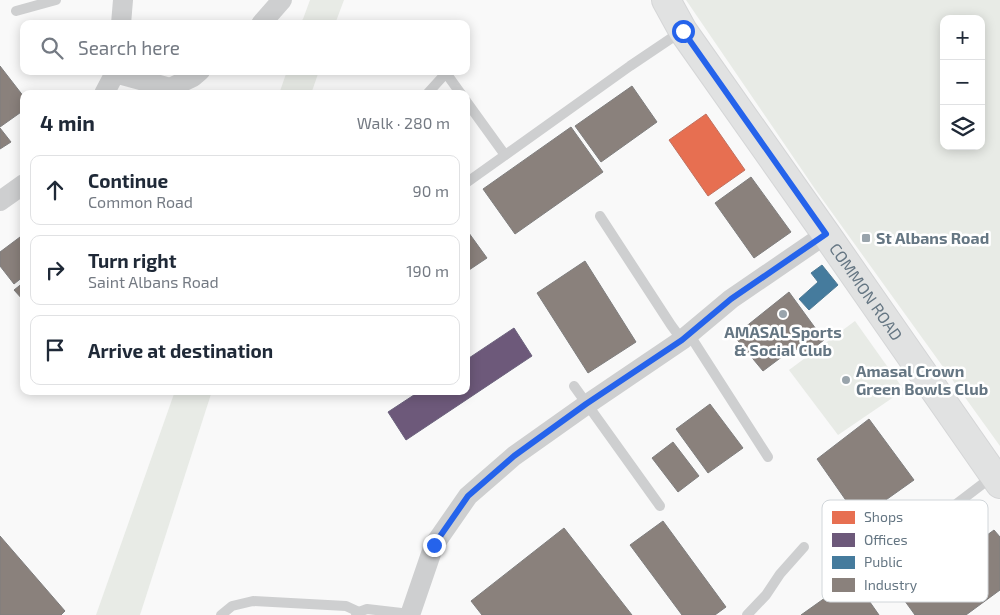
<!DOCTYPE html>
<meta charset="utf-8">
<style>
:root{--surface:#fff;--page:#f2f2f3;--text:#1f2937;--muted:#747a83;--line:#e0e1e3}
body{margin:0;font-family:"Exo 2",sans-serif;background:var(--page);color:var(--text)}
.controls{position:absolute;right:15px;top:15px;display:grid;overflow:hidden;border-radius:10px;box-shadow:0 2px 12px #0003}
.controls button{width:45px;height:45px;display:grid;place-items:center;padding:0;border:0;border-bottom:1px solid var(--line);background:var(--surface);color:var(--text);font:25px sans-serif}
.stop{position:absolute;width:15px;height:15px;margin:-11px;border:4px solid #2563eb;border-radius:50%;background:#fff}
.stop.end{background:#2563eb;border-color:#fff;box-shadow:0 1px 5px #0008}
.list{margin:0;padding:0;list-style:none}
h2{display:flex;justify-content:space-between;align-items:center;height:65px;margin:0;padding:0 20px;font-size:21px}
h2 small{font-size:16px;font-weight:400;color:var(--muted)}
.list li{display:grid;grid-template-columns:32px 1fr auto;gap:15px;align-items:center;box-sizing:border-box;height:70px;margin:0 10px 10px;padding:0 10px;border:1px solid var(--line);border-radius:10px}
.list b{display:block;font-size:19px;white-space:nowrap}
.list p{margin:0;font-size:16px;white-space:nowrap;color:var(--muted)}
.list em{font-size:16px;font-style:normal;color:var(--muted)}
.icon{flex:none;width:28px;height:28px;fill:none;stroke:currentColor;stroke-width:2;stroke-linecap:round;stroke-linejoin:round}
.map{position:relative;flex:none;width:1000px;height:615px;overflow:hidden}
.search{position:absolute;background:var(--surface);box-shadow:0 2px 12px #0003;left:20px;top:20px;width:450px;height:55px;display:flex;align-items:center;gap:12px;box-sizing:border-box;padding:0 18px;border-radius:10px;color:var(--muted);font-size:19px}
.panel{position:absolute;background:var(--surface);box-shadow:0 2px 12px #0003;left:20px;top:90px;width:450px;height:305px;border-radius:10px}
.map>svg:first-child{display:block}
.green{fill:#e8ebe6;fill-rule:evenodd}
.shops{fill:#e76f51;stroke:#c07160}
.offices{fill:#6d597a;stroke:#6b627d}
.public{fill:#457b9d;stroke:#4f7a95}
.industry{fill:#8a817c;stroke:#7f7e7e}
.lines{fill:none;stroke-linecap:round;stroke-linejoin:round}
.secondary-casing{stroke:#d5d6d7;stroke-width:30}
.lane{stroke:#cecfd0;stroke-width:10}
.street{stroke:#cecfd0;stroke-width:20}
.secondary{stroke:#e1e2e2;stroke-width:28}
.route{stroke:#2563eb;stroke-width:6}
.poi-dot{fill:#99a4ac;stroke:#fff;stroke-width:2}
.labels{text-anchor:middle;stroke-width:5;stroke-linejoin:round;paint-order:stroke}
.poi-label{font-size:16px;font-weight:bold;fill:#657683;stroke:#fff;text-anchor:start}
.street-label{font-size:16px;fill:#657683;stroke:#fff}
.key{fill:#fff;stroke:#d1d6da;stroke-width:1}
.key-label{font-size:14px;fill:#657683}
</style>
<div class="map">
<svg width="1000" height="615" viewBox="0 0 1000 615">
<rect width="100%" height="100%" fill="#f9f9f9"/>
<!-- green -->
<g class="green">
<path d="M310,0H344L335,24H299L303,19Z"/>
<path d="M686,0H1000V446L815,189ZM944,19H981V146H944Z"/>
<path d="M287,71H319L311,94H279Z"/>
<path d="M855,321L904,390L838,435L789,370Z"/>
<path d="M175,391H212L140,615H96Z"/>
</g>
<!-- shops -->
<path class="shops" d="M706,114L745,170L708,196L669,140Z"/>
<!-- offices -->
<path class="offices" d="M514,328L532,356L406,440L388,412L420,391H466V360Z"/>
<!-- public -->
<path class="public" d="M822,265L838,285L809,310L799,299L818,282L811,273Z"/>
<!-- industry -->
<g class="industry">
<path d="M0,66L24,97V110L0,127Z"/>
<path d="M632,86L657,122L601,162L575,126Z"/>
<path d="M571,127L603,172L515,234L483,189Z"/>
<path d="M0,128L11,142L0,149Z"/>
<path d="M751,177L791,232L754,258L715,203Z"/>
<path d="M466,229L487,258L466,272Z"/>
<path d="M24,234V276L14,284L0,266V252Z"/>
<path d="M585,261L636,342L588,373L537,293Z"/>
<path d="M24,282V301L14,290Z"/>
<path d="M789,292L824,340L802,357L795,347L763,371L734,336Z"/>
<path d="M710,404L743,448L708,473L676,429Z"/>
<path d="M869,419L914,480L859,519L817,459Z"/>
<path d="M673,442L699,476L678,492L652,458Z"/>
<path d="M663,521L726,607L715,615H682L630,545Z"/>
<path d="M564,528L632,615H482L471,601Z"/>
<path d="M994,530L1000,537V590L966,615H915L902,597Z"/>
<path d="M0,536L65,611L61,615H0Z"/>
<path d="M853,578L879,615H801Z"/>
</g>
<g class="lines">
<defs>
<g id="secondary">
<path id="s1" d="M666,0L683,31L826,234L1000,484"/>
</g>
</defs>
<!-- secondary casing -->
<use href="#secondary" class="secondary-casing"/>
<!-- lane -->
<g class="lane">
<path d="M16,11L56,0"/>
<path d="M427,94L446,73L461,94"/>
<path d="M466,101L505,155"/>
<path d="M466,183L630,66L682,31"/>
<path d="M600,216L671,325L682,340"/>
<path d="M689,334L768,457"/>
<path d="M574,386L660,506"/>
<path d="M930,542L954,525L955,519L953,511L955,505L993,476"/>
<path d="M221,615L232,606L253,601L346,606L359,612"/>
<path d="M356,615L359,612L367,609L410,614"/>
<path d="M747,615L766,595L780,574L804,547"/>
</g>
<!-- street -->
<g class="street">
<path d="M121,24L123,0"/>
<path d="M261,24L282,0"/>
<path d="M115,73L170,88L193,77L200,71"/>
<path d="M104,94L116,71"/>
<path d="M0,201L24,184"/>
<path d="M410,615L434,545L468,496L514,456L586,405L682,340L731,299L826,234"/>
</g>
<!-- secondary -->
<use href="#secondary" class="secondary"/>
</g>
<g class="lines">
<!-- route -->
<path class="route" d="M434,545L468,496L514,456L586,404L682,340L731,299L826,234L683,31"/>
</g>
<!-- markers -->
<g class="poi-dot">
<rect x="861" y="233" width="10" height="10" rx="2.5"/>
<circle cx="783" cy="314" r="5"/>
<circle cx="846" cy="380" r="5"/>
</g>
<g class="labels">
<!-- poi labels -->
<g class="poi-label">
<text x="876" y="244">St Albans Road</text>
<text x="783" y="338" text-anchor="middle">AMASAL Sports<tspan x="783" dy="18">&amp; Social Club</tspan></text>
<text x="856" y="377">Amasal Crown<tspan x="856" dy="18">Green Bowls Club</tspan></text>
</g>
<!-- street labels -->
<g class="street-label">
<text dy="6" stroke="none"><textPath href="#s1" startOffset="354">COMMON ROAD</textPath></text>
</g>
</g>
<!-- legend -->
<rect x="822" y="500" width="166" height="102" rx="8" class="key"/>
<rect x="832" y="511" width="23" height="13" fill="#e76f51"/>
<rect x="832" y="533" width="23" height="14" fill="#6d597a"/>
<rect x="832" y="556" width="23" height="13" fill="#457b9d"/>
<rect x="832" y="578" width="23" height="14" fill="#8a817c"/>
<g class="key-label">
<text x="864" y="522">Shops</text>
<text x="864" y="545">Offices</text>
<text x="864" y="567">Public</text>
<text x="864" y="590">Industry</text>
</g>
</svg>
<div class="controls">
<button>+</button>
<button>−</button>
<button><svg class="icon" aria-label="layers" viewBox="0 0 24 24"><path d="M12 4l9 5-9 5-9-5zM3 14l9 5 9-5"/></svg></button>
</div>
<div class="stop" style="left:683px;top:31px"></div>
<div class="stop end" style="left:434px;top:545px"></div>
<div class="search"><svg class="icon" aria-label="search" viewBox="0 0 24 24"><circle cx="10" cy="10" r="6"/><path d="M15 15l6 6"/></svg>Search here</div>
<section class="panel">
<h2>4 min<small>Walk · 280 m</small></h2>
<ul class="list">
<li><svg class="icon" aria-label="ahead" viewBox="0 0 24 24"><path d="M12 20V5M6 11l6-6 6 6"/></svg><div><b>Continue</b><p>Common Road</p></div><em>90 m</em></li>
<li><svg class="icon" aria-label="right" viewBox="0 0 24 24"><path d="M7 20v-9h11M14 6l5 5-5 5"/></svg><div><b>Turn right</b><p>Saint Albans Road</p></div><em>190 m</em></li>
<li><svg class="icon" aria-label="arrive" viewBox="0 0 24 24"><path d="M6 21V4h12l-3 4 3 4H6"/></svg><div><b>Arrive at destination</b></div></li>
</ul>
</section>
</div>
